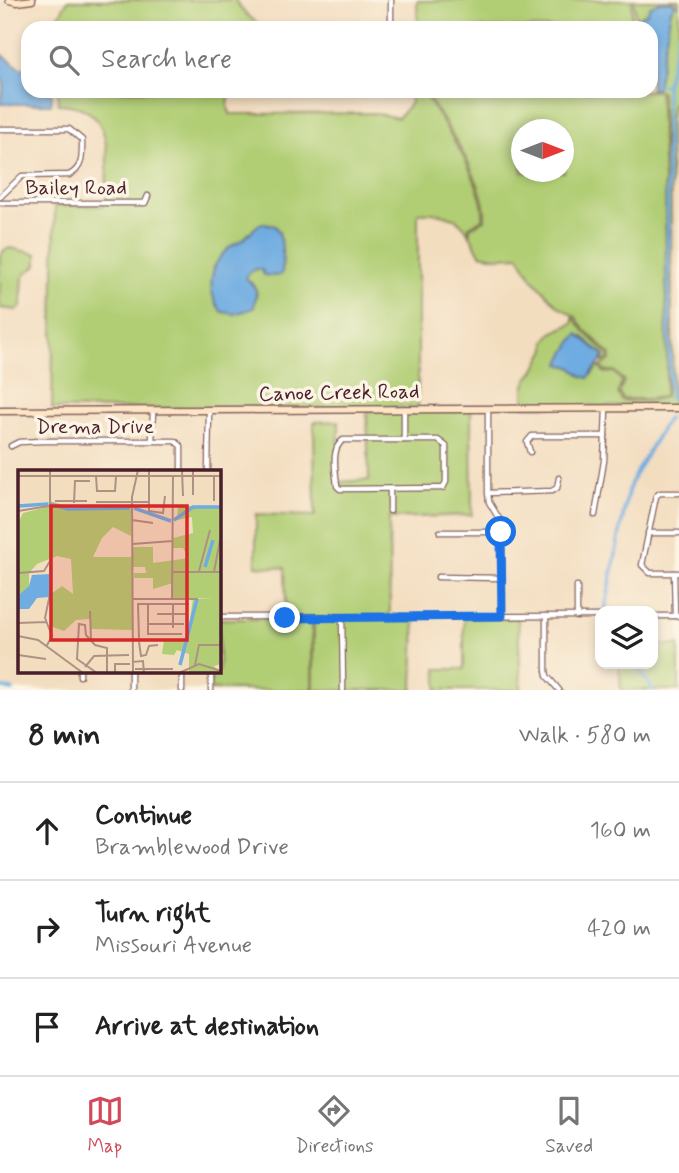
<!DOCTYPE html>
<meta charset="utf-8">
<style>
:root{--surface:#fff;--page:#f6f6f6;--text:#222;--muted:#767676;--line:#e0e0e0;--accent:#d1495b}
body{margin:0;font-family:Mynerve,sans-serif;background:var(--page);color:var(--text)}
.controls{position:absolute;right:21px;bottom:21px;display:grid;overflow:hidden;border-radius:14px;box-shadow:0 4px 10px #0003}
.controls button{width:63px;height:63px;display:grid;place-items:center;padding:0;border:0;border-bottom:2px solid var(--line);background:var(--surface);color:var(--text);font:35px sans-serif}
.compass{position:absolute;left:511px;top:119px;width:63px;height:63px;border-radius:50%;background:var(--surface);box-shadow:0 4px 10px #0003;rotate:90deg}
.stop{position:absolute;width:21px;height:21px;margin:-16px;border:5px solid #1a73e8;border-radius:50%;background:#fff}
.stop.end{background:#1a73e8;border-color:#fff;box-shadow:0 2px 7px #0008}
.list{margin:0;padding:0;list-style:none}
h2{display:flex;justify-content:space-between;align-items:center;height:91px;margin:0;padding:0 28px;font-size:30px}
h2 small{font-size:23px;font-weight:400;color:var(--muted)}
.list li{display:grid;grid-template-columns:46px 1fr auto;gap:21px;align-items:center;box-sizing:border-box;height:98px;padding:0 28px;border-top:2px solid var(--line)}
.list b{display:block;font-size:26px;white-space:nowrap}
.list p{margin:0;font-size:23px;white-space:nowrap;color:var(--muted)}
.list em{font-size:23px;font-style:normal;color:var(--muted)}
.icon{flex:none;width:38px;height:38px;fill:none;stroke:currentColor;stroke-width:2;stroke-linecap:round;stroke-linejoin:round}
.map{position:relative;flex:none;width:679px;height:690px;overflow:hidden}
.search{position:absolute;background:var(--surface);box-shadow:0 4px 10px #0003;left:21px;right:21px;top:21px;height:77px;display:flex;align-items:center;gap:18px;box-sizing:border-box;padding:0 24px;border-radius:21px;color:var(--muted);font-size:26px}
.sheet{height:385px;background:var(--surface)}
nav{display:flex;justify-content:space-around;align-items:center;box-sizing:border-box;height:98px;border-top:2px solid var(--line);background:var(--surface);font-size:19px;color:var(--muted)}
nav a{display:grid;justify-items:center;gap:4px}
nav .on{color:var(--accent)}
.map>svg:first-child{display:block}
.green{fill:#b1ce74;stroke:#7e7650;stroke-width:2;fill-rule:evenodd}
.water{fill:#6eace1;stroke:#5c6686;stroke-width:2}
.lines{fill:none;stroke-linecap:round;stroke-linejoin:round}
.stream{stroke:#6eace1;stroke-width:2}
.canal{stroke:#6eace1;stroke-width:3.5}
.street-casing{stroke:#85625f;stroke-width:7}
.secondary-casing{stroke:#85625f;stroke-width:9}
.street{stroke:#fff;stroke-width:4.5}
.secondary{stroke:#fde5c5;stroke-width:6}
.route{stroke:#1a73e8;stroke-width:9}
.labels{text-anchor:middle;stroke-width:7;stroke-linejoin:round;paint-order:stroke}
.street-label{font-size:21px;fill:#4a1f2b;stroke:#fcf5e5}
.inset-river{fill:none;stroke:#6eace1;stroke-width:3.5}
.inset-road{fill:none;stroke:#af9184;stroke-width:2}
.view{fill:#d62828;fill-opacity:0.15;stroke:#d62828;stroke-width:3.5}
.inset-edge{fill:none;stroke:#4a1f2b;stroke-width:3.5}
</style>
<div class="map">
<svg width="679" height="690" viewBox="0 0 679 690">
<rect width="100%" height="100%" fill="#fcf5e5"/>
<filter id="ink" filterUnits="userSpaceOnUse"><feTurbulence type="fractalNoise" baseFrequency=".0143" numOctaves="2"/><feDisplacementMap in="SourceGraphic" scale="14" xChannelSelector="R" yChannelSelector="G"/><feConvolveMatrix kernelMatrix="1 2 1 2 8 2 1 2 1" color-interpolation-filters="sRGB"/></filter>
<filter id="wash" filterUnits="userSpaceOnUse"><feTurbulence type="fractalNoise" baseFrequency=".00686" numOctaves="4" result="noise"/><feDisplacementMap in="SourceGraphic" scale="28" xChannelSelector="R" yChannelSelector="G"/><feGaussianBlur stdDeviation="1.57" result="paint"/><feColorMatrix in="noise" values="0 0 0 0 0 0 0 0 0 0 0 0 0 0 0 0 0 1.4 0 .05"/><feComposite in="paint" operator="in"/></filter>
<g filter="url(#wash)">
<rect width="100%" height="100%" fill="#f3ddbf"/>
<!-- green -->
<g class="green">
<path d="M68,0H235L242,10L261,27L52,28Z"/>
<path d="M466,0H632V28H421L418,26L417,1Z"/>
<path d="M634,0H679V101L672,104L670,118L673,407L524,406V389L527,380L535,370L546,349V341L552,333L573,323V317L584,331L609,355L608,359L603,362V353L593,347L583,336L574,340L560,364L571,367L582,376L591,375L598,367L605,373L614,372L622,381L618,393L622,401H648L665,397L669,371L667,197L661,91L651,89L657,87L671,10L675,4L672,2L657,3L648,13L636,19Z"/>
<path d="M58,91H230L228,107L230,114L374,113L398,118L411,103L409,91H422C442,121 486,184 483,219L469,226L468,233C458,214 438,212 418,213V407L52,409L55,205L102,206L106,201C106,158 118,105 58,104ZM279,231L283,260L262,270L256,269L247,274L246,278C253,285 260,290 255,300L213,268L230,247L243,240L250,232Z"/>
<path d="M424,91H659L665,197L667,371L664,397L648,399H623L619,393L624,381L614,371H605L600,367L610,360L611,355L585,330L576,317L558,306L532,278L519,256L496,257L480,254L470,235V227L485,220C488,184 444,121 424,91ZM522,130H564V172H522Z"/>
<path d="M10,248L37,254V265L26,273L23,278L21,307L17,310L0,308V257L4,250Z"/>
<path d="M471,410L472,515L389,518L390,617L415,618L413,690H314V619L286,618L285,568L256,566V514L315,516L314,422L339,421L338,482L369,480L367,411Z"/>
<path d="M464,618H518L521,690H437V669H464Z"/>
<path d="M219,619H312V690H211V671H219Z"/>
<path d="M653,645H679V690H621L619,664H653Z"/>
</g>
<!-- water -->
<g class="water">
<path d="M660,2H672L676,4L671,10L657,87L651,89V28H636V19L647,13L650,6Z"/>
<path d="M0,53L20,68L28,69V91L52,93L51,104H0L4,84L0,74Z"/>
<path d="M262,223L275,226C284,237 283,260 282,274L276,276L264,275L262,270L256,269L247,274L246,278C260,292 256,290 254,308L235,314L222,312C205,292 209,264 230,247C235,243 240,242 245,238C251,232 254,227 262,223Z"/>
<path d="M578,334L605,356L588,378L582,376L571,367L560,364C560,360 575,337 578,334Z"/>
</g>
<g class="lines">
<!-- stream -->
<path class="stream" d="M657,85H666"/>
<!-- canal -->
<g class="canal">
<path d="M670,399L666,85L679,33"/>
<path d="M605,610L628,491L634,476L668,418"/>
<path d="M635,664L653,690"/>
<path d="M0,687L13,690"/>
</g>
</g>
</g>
<g filter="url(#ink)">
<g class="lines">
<defs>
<g id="street">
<path d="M391,28V0"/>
<path d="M0,129H69L82,140C82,154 84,168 69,175L22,176L0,197"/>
<path d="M0,203H145L148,196"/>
<path d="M404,409V440"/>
<path d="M488,409V493L489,502L501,522L502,616"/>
<path d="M343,440H438L446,446V482L443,488L340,489L337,486C336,472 330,449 343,440Z"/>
<path d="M152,441L153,411"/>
<path d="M11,446L19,442L42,441H175L181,446V471"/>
<path d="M530,452L527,442L532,436H605"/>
<path d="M208,471L209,411"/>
<path d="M390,490V511"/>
<path d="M489,493L552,491L557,488L559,478"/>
<path d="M679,493H660L656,496L642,565L650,573H679"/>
<path d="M595,515L604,461L606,408"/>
<path d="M440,532H501"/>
<path d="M648,533H679"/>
<path d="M674,573L675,616"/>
<path d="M438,577L501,578"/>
<path d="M546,616V670L547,676L559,690"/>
<path d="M653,616H679"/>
<path d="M219,617L600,616"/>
<path d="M342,617L343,690"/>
<path d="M577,617V586"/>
<path d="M80,671V676"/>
<path d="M182,671V690"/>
<path d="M211,671V690"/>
<path d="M131,690V671"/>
</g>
<g id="secondary">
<path d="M9,0L17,2L32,0"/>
<path d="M0,411L679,408"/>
</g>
</defs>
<!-- street casing -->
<use href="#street" class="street-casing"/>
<!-- secondary casing -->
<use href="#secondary" class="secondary-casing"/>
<!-- street -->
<use href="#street" class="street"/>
<!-- secondary -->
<use href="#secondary" class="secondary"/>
</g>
</g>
<g class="lines" filter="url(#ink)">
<!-- route -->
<path class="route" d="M285,618L502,616L501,532"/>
</g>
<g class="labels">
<!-- street labels -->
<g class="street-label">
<text x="76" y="194">Bailey Road</text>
<text transform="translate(339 392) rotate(-1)" y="7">Canoe Creek Road</text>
<text x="95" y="433">Drema Drive</text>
</g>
</g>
<!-- overview -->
<g transform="translate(18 470)">
<rect width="203" height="203" fill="#f3ddbf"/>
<path d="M31,31L56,38L113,37V66L95,57L84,68L75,87H114V77H135V93L171,88L165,78H155V68L175,63L174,47L159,50L160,36H203V194L196,196L202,203H171V184L159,180L156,185L144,184L146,170L169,169L175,129L196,128H155V113L135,119V108H116V103H128L127,97H114V160L73,159L72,149L58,150L46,161L32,156L33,124L44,116L55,124L53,89L39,86L19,94L11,103V116L0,129V53L5,43L29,37Z" fill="#b1ce74"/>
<path d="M32,104L31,127L19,128L11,139H0L1,125L11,116L14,105Z" fill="#6eace1"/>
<path class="inset-river" d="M32,34L50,39L112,38M0,36L30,34M116,38L153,51M156,50L175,37H203M187,97L195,70M162,195L179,129"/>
<path class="inset-road" d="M131,0V41L145,43L147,26M164,0L165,26M0,6H203M78,6L79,21H97L98,6M196,6V31M175,25V0M37,31H69M78,32H130M56,33L57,11H72M0,41L31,36M114,50L135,53M114,74L155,71M181,101L192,60M155,102H203M196,102L202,70M0,103L26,101L32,91M154,128L155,6M114,129H180M130,134V164H164M155,134V158M72,141L73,170M139,144H169M0,153L28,152M130,154H166M0,166L20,170L65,203M121,168L120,134H171M121,172L123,186L128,185L131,176L140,175M28,177L34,166L27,148L32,124V0M0,185L28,189M114,192L125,191L126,203M177,195L181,175H203M67,197L76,186L111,185M117,199H155M79,203L59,189L61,154L67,155L68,165L77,175L89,178V203M97,203V194H112M115,203L114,27L120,0M161,203L181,194L203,201"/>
<path class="view" d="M33,36H169V170H33Z"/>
<rect width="203" height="203" class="inset-edge"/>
</g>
</svg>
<div class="controls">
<button><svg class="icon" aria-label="layers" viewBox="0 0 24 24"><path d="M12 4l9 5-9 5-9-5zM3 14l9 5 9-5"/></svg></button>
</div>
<svg class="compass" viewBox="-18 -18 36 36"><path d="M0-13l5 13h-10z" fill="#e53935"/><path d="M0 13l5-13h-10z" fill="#767676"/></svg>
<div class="stop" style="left:501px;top:532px"></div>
<div class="stop end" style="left:285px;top:618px"></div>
<div class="search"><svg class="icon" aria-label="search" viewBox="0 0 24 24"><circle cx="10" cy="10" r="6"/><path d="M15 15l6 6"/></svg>Search here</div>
</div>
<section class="sheet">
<h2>8 min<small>Walk · 580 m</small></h2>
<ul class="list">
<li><svg class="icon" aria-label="ahead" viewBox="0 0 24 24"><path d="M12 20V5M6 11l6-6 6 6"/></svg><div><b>Continue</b><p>Bramblewood Drive</p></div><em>160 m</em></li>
<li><svg class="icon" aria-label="right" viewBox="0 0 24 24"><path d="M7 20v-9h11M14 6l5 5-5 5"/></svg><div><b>Turn right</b><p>Missouri Avenue</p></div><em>420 m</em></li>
<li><svg class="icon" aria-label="arrive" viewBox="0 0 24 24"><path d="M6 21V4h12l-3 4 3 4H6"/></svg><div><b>Arrive at destination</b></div></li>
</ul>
</section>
<nav>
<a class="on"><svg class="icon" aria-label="map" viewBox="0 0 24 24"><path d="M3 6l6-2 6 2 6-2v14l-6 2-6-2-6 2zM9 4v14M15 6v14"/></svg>Map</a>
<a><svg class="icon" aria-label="directions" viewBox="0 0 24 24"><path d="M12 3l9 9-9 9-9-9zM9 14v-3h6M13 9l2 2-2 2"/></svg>Directions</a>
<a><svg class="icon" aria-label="saved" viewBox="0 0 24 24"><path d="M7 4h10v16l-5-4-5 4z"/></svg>Saved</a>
</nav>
